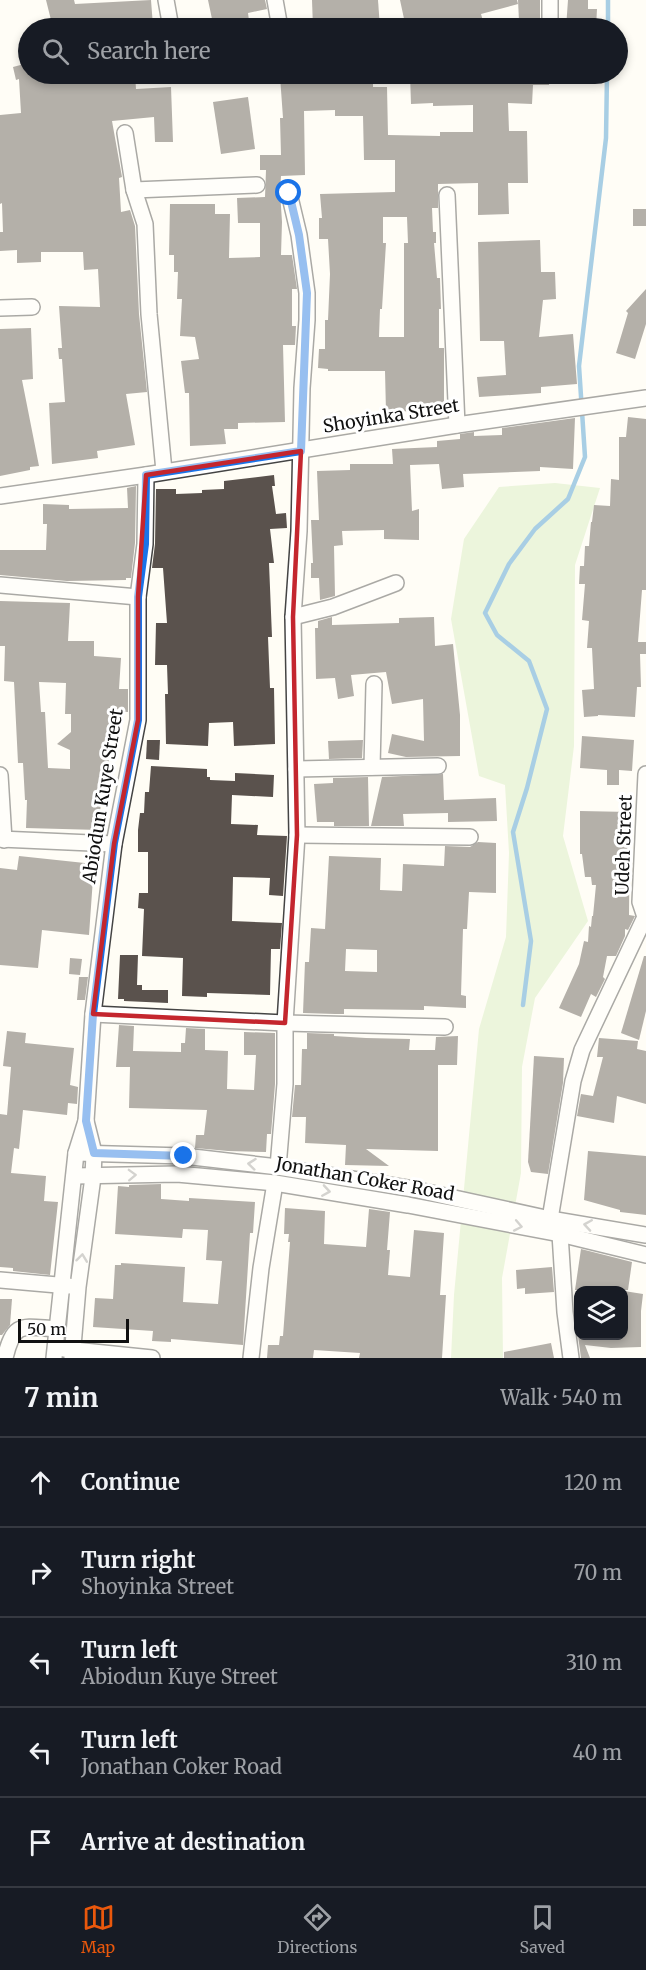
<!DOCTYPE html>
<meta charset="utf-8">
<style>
:root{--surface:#171b24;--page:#242831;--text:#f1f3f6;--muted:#9ea1a6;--line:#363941;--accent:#ea580c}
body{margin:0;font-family:Merriweather,serif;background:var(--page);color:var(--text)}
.controls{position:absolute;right:18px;bottom:18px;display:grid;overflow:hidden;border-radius:12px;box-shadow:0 3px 9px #0003}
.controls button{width:54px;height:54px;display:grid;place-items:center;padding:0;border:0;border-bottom:2px solid var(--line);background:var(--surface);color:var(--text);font:30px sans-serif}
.scale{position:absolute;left:18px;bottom:15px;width:111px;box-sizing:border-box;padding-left:6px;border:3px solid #111;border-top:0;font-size:16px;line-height:21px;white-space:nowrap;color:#111;-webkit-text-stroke:4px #fff;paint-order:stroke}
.stop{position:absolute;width:18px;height:18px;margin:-14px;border:4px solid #1a73e8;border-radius:50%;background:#fff}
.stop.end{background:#1a73e8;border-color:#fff;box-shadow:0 2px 6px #0008}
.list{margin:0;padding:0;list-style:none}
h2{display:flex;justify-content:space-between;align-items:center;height:78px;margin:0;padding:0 24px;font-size:26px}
h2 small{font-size:20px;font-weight:400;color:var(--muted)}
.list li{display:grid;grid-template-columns:39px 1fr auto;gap:18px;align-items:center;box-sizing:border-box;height:90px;padding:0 24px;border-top:2px solid var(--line)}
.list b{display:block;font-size:22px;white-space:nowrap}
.list p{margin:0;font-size:20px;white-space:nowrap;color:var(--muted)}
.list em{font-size:20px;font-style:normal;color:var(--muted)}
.icon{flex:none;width:33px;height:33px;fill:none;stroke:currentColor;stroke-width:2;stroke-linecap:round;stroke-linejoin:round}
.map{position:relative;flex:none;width:646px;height:1358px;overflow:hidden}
.search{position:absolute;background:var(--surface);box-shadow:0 3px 9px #0003;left:18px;right:18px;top:18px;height:66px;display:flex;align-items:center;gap:15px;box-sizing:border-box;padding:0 21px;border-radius:33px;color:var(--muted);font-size:22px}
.sheet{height:528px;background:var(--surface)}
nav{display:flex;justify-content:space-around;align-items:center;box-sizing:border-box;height:84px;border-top:2px solid var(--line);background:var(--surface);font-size:16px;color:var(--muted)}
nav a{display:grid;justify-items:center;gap:3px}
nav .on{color:var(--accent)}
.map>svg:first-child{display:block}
.green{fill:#d5ebbd}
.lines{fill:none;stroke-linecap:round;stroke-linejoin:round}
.stream{stroke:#3f96cf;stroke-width:4.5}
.building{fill:#5a524d;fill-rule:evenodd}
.minor-casing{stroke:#444;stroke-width:18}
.minor{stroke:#fff;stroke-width:15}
.oneway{stroke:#a0a0a0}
.route{stroke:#1a73e8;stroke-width:8}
.marked{fill:none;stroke:#c4262e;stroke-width:4.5;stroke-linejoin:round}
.labels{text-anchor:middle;stroke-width:6;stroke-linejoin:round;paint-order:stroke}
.street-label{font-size:18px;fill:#111;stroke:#fff}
</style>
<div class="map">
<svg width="646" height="1358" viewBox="0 0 646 1358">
<rect width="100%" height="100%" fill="#fffdf5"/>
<!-- green -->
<path class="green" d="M555,483L600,488L575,565L574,746L563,836L588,921L535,998L522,1067L521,1173L502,1278L503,1358H451L454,1295L479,1029L506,937L509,853L505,785L479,776L451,619L464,539L499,487Z"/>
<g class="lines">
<!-- stream -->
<g class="stream">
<path d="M608,28V0"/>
<path d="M523,1005L531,941L513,832L527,788L547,709L529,661L497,635L485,613L509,564L535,529L568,499L585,457L579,366L606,138L607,74"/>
</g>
</g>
<!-- building -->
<g class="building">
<path d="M46,0H74L75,4L151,0L153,26L117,28H53Z"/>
<path d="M208,0H265L267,9L248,13L250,28H217L215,18L212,19Z"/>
<path d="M312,0H378L380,28H313Z"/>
<path d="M400,0H517L518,4L481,14L483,21L452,28H406Z"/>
<path d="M518,0H540V19L519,21Z"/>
<path d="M568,0H588V9H597L596,28H566Z"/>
<path d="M28,63V74H96V77L135,74L136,89L171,87L173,142H155L154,117L112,121L122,177L119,178L121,212L130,210L135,226L139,314L147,392L126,394L135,445L97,451L98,458L52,464L49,403L65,402L62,359H59L58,348H62L59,306L100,307L98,269L84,270L83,252H41V262L17,263V250L0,251V232H3L2,203L0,204V115L21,113L19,79L16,80L13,67Z"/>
<path d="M299,74V76H333V74H373V87H387L388,135L440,136V132H473V105L433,106V103L411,104L410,74H549V85H533L532,104L508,103L509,131H527L528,183H508L509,214L478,215V183L438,184V208H432L433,232H436V243H434L437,278H440L441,309H439V348H444V410L386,412L385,371H328V369L318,368L319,349H325V320H328L330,274L328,239H319V218H322L320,194L395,192V160H364L363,116H335V110L304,111L305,175L281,176L280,191L282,222L281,255H292L297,289H292V326H296L295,345H283L285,422L238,423V429H224L226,444L190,446L189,393H185L181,361L199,359L195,337L180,336L182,299H177L178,272H174V255H169L170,204H215V214H230L229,258L260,257V223H238L237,198L265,197L266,170H260V155H281L280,118H283L280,76ZM383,217H407L408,243H404V337H379L380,309H382L386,243H383Z"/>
<path d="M248,97L255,149L221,154L213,102Z"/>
<rect x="633" y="209" width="13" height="17"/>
<path d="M540,240L541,272H555L556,299L543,300L539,337L573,334L577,384L541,387V393L479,397L477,377L506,375L504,341H480L478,242Z"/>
<path d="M646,289V324L635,359L616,353L628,313L626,311Z"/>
<path d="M31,328L33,379L22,380L39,466L30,467V470L0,476V329Z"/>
<path d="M628,417L646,419V590H642L638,642H646V654H640L641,687H637L635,717L598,715V716L584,717L582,690L594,689L592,648H587L589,621L582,620L585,584H579L580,566H584L585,546H589L591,522H592L594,505L610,506L611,479L619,480V437H626Z"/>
<path d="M575,418L573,469L540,467V471L463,474L464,487L442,489L439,464L410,465L412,511L419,509V540L384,539V530L342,531L343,545L334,546L335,596L320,600L319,578H311V563H313L311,520H319L317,471L350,470V464H393L392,449L437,447V441L460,439V434L474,432V436L502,435V428Z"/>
<path d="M274,475L275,486H272L276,514L286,513L287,528L270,529L274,563H269L272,637H268L270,688H274L275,744L234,746L233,722L209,723L208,746L166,744L165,694H168L167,665H155L156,623H167L163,568H152L155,544L156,489H176V494L202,493V490L224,489V481Z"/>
<path d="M136,486L135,543L131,578H126V580L67,581L0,575V550H46L47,524H43V504L69,505V509L128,508L127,488Z"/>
<path d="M0,601L70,603L68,641H94V656L121,658L119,689H128V712L110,711L109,769H103L99,830L26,828L27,800H25L23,763H18L14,682L4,681L5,646H0ZM39,682L66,683L65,714H71V732L57,744L70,750V769L48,768L45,712H41Z"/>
<path d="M332,617V625L399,623V618L434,617L435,646L453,644L460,715V756L406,757L388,753L392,734L424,741L423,699L392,704L386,672L351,675L354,696L338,699L335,678L316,679L315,628H318V621Z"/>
<path d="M582,736L634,740L632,771L619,770V785H607V770L580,768Z"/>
<path d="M147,740H160L159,760L146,759Z"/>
<path d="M363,740L362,758L329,759L328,741Z"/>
<path d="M151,766L207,769V777H210V780L235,781V773L274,775L273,797L232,795L231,824L258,825L257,835L287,836L283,896L269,895L270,878L233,877L232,921L282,923L280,949H271L270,995L207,993V997L182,996L183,958L142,956L144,909L138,908L139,893H148V852H138V830L140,813H144L145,792H149Z"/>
<path d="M443,774L444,800L496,798L497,821L448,822V813L403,814L404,826H371L382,777Z"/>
<path d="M368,777L369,826H334V822H317L314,784L333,783V778Z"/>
<path d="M580,811L630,812L629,915L635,916L628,930L625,929V936L616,956H607L603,977L605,979L596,997L591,994L581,1017L559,1008L579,964L584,941L588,942L589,926L591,927L592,916H593L596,885H592L591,877H585L582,854H580Z"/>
<path d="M478,842L496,843V893L469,892L467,929H463L461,995L466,996V1008L424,1006V1010L344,1009V1014H335L303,1013L305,962H309L311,928L325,929L329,856L381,858L380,890L402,891L403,864L444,866L445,846L470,847ZM346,949L377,950V972L345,971Z"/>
<path d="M19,856L94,864L89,935L42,930L38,968L0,965V868L17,870Z"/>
<path d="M120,955H138L137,985H142V990H168V1003L124,1001V999H118Z"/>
<path d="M644,956H646V1011L639,1040L621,1033Z"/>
<path d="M70,958L82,959L80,975L69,974Z"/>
<path d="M79,977H88L85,1000H77Z"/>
<path d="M119,1025L134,1026L133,1051L181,1052V1043H185L186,1028L205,1029V1050L228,1051L227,1089L254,1090L256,1055H244V1032L275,1033V1084L271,1134H267L266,1152L228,1151L195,1148L196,1135H204L207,1110L129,1108L130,1067H116Z"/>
<path d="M7,1031L26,1033L25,1043L74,1048L70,1085L78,1087L77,1104L68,1103L67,1115L23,1110L19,1149L14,1148L11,1173L46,1176L44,1201L58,1202L50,1275L13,1271V1268L0,1267V1114L7,1115L11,1067L3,1066Z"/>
<path d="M307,1033L334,1034V1036L366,1038L410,1039L409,1050H435L436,1037L458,1036L457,1065H438V1151L366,1149L389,1166L345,1165L346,1145L305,1143L306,1117H292L295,1085H301L302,1049H307Z"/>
<path d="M599,1038L638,1041L637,1049L646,1051V1104L617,1096L614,1123L577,1116L581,1094L593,1096L603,1057H597Z"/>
<path d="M534,1056L564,1058L563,1083L548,1174L531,1172L528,1162Z"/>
<path d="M588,1151L646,1156V1215L620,1212V1210L584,1200Z"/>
<path d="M161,1184V1199L189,1201V1198L255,1202L253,1233H250L243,1345L171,1339V1342L152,1341L153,1331L93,1327L95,1298L113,1299L115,1265H121V1263L185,1267L183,1302L218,1304L222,1261L206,1260L208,1230L183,1229L182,1238L115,1234L118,1186L129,1187V1185Z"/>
<path d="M285,1208L325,1211L324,1244L366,1247L369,1209L390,1212L387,1250H390L388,1275L410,1277L414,1230L444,1233L440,1295H446L442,1358H359L360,1353L314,1350L313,1358H267L268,1345H279L280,1336H283L290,1242H288L289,1234H284Z"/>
<path d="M581,1249L632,1262L628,1290H575Z"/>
<path d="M552,1267L554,1292L525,1294V1288L517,1289L516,1270Z"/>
<path d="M624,1291L643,1294L641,1311V1347L611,1348L585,1345L590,1358H581L577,1328L578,1322L579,1335H624Z"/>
<path d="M0,1299H12L10,1325L2,1335H0Z"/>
<path d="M551,1343L554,1358H504V1352Z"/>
</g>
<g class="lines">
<defs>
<g id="minor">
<path d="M166,0L171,28"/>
<path d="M275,0L280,28"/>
<path d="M543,28L550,25V0"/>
<path d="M125,133L134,190L145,224L149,314L164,471"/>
<path d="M134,190L257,185"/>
<path d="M447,195L457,425"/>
<path d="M0,308L32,307"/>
<path d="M0,496L146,475L457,425L646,398"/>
<path d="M0,585L138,597"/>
<path d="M293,617L333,607L396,583"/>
<path d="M372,767L374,684"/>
<path d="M296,769L438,766"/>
<path d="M0,775L4,840"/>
<path d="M297,835L470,837"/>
<path d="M0,839L114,844"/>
<path d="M645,917L640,902L646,774"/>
<path d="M93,1014L285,1023L445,1027"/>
<path d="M76,1153L184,1156L278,1167L413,1189L550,1219L646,1235"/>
<path d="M278,1167L285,1084V1023L297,835L293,617L299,531L302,388L307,320V293L299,235L289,193"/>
<path d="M74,1176L177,1174L275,1183L408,1205L560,1234L646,1255"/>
<path d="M550,1219L573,1081L582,1050L645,917"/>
<path d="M560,1234L565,1312L571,1358"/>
<path d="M0,1280L69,1286"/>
<path d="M64,1349L152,1358"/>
<path d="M5,1358C14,1320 23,1327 57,1329"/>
<path d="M54,1358L76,1153L86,1121L93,1014L114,844L138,720V597L145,544L146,475"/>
<path d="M72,1358L78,1287L93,1177L94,1153L86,1121"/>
<path d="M251,1358L261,1268L275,1183"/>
</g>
</defs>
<!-- minor casing -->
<use href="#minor" class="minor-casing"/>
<!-- minor -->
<use href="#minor" class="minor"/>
</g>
<!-- one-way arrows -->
<defs><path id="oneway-chevron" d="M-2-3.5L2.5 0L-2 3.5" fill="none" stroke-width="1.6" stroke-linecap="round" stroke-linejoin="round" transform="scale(1.5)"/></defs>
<g class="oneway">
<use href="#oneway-chevron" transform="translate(252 1164) rotate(-174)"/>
<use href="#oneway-chevron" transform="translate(132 1175) rotate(-2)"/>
<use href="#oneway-chevron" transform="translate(326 1191) rotate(9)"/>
<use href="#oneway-chevron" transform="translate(588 1225) rotate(-171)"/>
<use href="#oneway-chevron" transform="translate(518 1226) rotate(11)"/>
<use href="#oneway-chevron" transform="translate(82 1258) rotate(-83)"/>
</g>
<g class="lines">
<!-- route -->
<path class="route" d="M184,1156L94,1153L86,1121L93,1014L114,843L138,720V597L145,544L146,475L301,451L307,293L299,235L289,193"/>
</g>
<!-- marked area -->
<path d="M0 0H646V1358H0ZM301,451L293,617L297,835L285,1023L93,1014L114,844L138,720V597L146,475Z" fill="#fffdf5" fill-opacity=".55" fill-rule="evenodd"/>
<path class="marked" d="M301,451L293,617L297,835L285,1023L93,1014L114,844L138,720V597L146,475Z"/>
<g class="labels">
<!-- street labels -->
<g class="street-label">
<text transform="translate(391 416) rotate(-9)" y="6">Shoyinka Street</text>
<text transform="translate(103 796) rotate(-81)" y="6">Abiodun Kuye Street</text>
<text transform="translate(624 845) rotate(-88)" y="6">Udeh Street</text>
<text transform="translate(365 1179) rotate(10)" y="6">Jonathan Coker Road</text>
</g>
</g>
</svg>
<div class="controls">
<button><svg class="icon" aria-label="layers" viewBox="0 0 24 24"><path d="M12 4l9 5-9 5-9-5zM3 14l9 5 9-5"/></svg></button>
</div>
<div class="scale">50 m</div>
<div class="stop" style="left:289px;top:193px"></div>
<div class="stop end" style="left:184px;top:1156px"></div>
<div class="search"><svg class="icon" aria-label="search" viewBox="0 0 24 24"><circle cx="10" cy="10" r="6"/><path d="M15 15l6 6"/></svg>Search here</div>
</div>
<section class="sheet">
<h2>7 min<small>Walk · 540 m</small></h2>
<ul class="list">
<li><svg class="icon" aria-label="ahead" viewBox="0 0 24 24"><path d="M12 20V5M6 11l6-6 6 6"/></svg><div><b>Continue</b></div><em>120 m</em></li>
<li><svg class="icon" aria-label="right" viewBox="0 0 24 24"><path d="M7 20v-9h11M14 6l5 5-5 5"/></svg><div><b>Turn right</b><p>Shoyinka Street</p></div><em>70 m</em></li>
<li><svg class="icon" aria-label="left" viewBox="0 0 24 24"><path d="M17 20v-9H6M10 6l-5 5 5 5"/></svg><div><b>Turn left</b><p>Abiodun Kuye Street</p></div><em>310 m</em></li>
<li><svg class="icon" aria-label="left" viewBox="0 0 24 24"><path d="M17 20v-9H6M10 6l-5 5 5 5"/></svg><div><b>Turn left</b><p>Jonathan Coker Road</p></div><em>40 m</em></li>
<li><svg class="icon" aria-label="arrive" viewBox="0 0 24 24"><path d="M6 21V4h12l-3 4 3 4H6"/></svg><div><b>Arrive at destination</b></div></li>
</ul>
</section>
<nav>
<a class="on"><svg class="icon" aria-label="map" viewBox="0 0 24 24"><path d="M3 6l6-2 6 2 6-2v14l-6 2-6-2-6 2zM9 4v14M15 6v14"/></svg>Map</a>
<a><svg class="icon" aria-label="directions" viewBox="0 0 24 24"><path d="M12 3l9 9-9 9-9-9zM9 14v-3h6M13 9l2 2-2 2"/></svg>Directions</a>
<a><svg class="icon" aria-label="saved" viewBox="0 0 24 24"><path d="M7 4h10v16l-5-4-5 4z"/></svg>Saved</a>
</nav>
